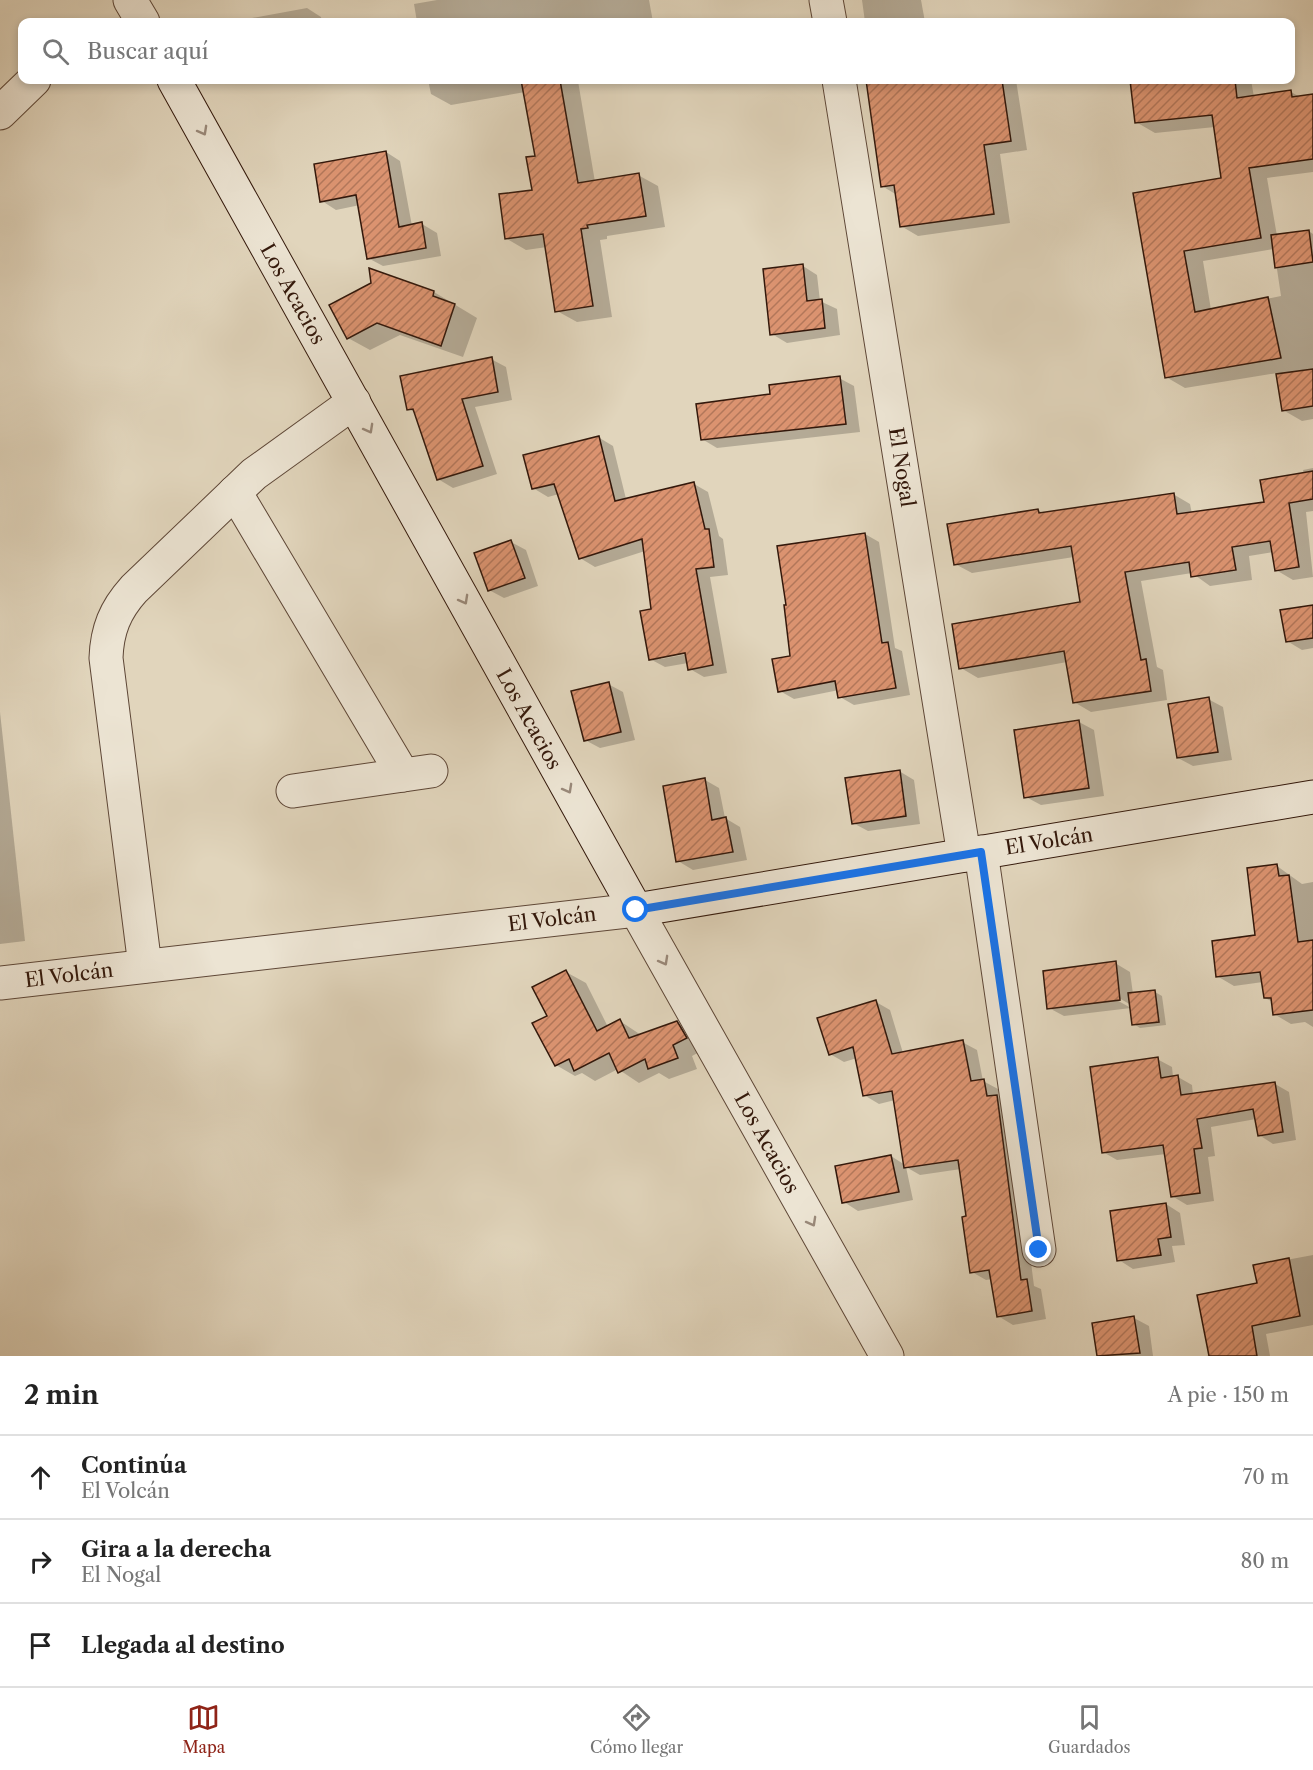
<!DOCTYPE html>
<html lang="es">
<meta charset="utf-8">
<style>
:root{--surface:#fff;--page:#f2f2f2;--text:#222;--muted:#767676;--line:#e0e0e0;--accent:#8f2418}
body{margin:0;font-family:"Libre Caslon Text",serif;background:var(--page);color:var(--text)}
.stop{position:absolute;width:18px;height:18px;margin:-14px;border:4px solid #1a73e8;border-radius:50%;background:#fff}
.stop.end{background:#1a73e8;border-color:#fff;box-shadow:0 2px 6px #0008}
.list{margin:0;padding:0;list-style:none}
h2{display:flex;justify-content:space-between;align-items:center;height:78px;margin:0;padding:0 24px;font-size:26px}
h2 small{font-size:20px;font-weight:400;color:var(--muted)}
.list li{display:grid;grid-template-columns:39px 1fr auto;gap:18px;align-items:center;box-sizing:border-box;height:84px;padding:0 24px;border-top:2px solid var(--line)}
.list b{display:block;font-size:22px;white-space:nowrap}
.list p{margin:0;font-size:20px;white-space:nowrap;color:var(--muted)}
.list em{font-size:20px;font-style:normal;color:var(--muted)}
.icon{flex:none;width:33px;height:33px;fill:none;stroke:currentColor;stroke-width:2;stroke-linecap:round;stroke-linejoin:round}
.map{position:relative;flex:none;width:1313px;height:1356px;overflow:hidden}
.search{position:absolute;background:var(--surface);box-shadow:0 3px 9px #0003;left:18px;right:18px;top:18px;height:66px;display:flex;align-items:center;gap:15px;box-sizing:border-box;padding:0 21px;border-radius:12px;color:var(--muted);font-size:22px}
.sheet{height:330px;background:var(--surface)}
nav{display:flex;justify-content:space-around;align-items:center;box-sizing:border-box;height:84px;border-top:2px solid var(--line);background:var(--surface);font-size:16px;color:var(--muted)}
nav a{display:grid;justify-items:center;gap:3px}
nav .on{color:var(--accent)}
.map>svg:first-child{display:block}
.shadow{fill:#0003;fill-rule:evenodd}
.building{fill:url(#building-hatch);stroke:#33180b;stroke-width:1.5}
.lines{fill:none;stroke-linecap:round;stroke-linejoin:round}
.street-casing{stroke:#5e4737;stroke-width:35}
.secondary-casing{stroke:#33180b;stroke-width:35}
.street{stroke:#ece4d3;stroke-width:33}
.secondary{stroke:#ece4d3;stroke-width:33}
.oneway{stroke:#998879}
.route{stroke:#1a73e8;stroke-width:8}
.labels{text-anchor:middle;stroke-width:4.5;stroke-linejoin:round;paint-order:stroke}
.street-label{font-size:20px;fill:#33180b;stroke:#ece4d3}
</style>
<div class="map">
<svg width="1313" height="1356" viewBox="0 0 1313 1356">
<defs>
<pattern id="building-hatch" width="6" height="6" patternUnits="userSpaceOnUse" patternTransform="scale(1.5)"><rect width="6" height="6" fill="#db9370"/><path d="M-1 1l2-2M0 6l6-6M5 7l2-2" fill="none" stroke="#b2775a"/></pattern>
</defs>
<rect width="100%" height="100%" fill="#e1d5bc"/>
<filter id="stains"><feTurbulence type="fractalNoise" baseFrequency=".00333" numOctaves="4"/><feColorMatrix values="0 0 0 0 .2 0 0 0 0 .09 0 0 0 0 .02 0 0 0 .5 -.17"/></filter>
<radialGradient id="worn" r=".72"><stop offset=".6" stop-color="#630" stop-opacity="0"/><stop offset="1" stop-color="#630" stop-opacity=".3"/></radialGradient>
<!-- shadow -->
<g class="shadow">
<path d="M437,0H649L653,22H417L414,4Z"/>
<path d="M862,0H921L925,22H865Z"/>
<path d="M307,8L321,17L322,22H253L252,18Z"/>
<path d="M428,80H585L578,81L595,182L638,175L658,186L665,227L607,236V239L600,240L612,317L577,322L557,311L547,247L526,250L507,239L534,191L537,157L525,92L451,105L431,94Z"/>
<path d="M866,80H1016L1027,150L1000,154L1010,223L918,236L901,226L897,195L882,186Z"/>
<path d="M1251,80L1254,97L1291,92L1300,97L1313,95V172L1267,178L1277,236L1309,231L1313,234V419L1302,421L1283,410L1277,373L1185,388L1166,377L1134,195L1223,180L1215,127L1155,133L1136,122L1131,81ZM1274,249L1281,296L1211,310L1203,261Z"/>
<path d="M386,152L400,161L412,226L422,224L437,233L441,256L383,266L368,258L360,205L336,210L322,201Z"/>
<path d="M803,266L817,275L820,301L837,309L840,335L787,343L772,334Z"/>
<path d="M434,292L477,318L463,357L400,335L370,350L348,338Z"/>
<path d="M491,359L506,367L512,400L475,407L497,474L453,488L438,479L417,414L409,409Z"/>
<path d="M839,378L854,386L860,432L717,448L702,439L772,395Z"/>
<path d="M598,437L613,446L626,499L694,484L708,492L719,536L723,539L728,575L710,577L727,673L704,677L690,669L688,663L665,667L650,659L653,610L645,551L595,567L580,558L559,494L548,497L533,488ZM692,650L693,653L661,659V656Z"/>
<path d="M1313,468V511L1306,512L1313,577L1293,580L1276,570L1273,552L1249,556L1252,580L1210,586L1192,573L1141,581L1157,667L1163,670L1167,700L1091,712L1074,702L1067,662L978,678L961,668L1081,603L1074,557L972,573L955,564L1038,510L1044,514L1173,494L1190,504L1192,514L1266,503L1304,474L1303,470Z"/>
<path d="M865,534L879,542L895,648L902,651L910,695L854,705L840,697L839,690L794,699L780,691L791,657L788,606Z"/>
<path d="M511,542L526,550L538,586L504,598L489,590Z"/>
<path d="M1313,606V648L1302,650L1287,641Z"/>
<path d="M608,684L623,692L635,740L600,748L585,740Z"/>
<path d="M1208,699L1223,707L1232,760L1193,766L1178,758Z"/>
<path d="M0,712L25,941L0,944Z"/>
<path d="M1079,722L1094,730L1104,796L1041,805L1026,797Z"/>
<path d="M899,771L914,780L920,824L868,831L853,823Z"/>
<path d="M705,780L719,788L725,818L740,827L747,860L693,870L678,861Z"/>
<path d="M1277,866L1302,884L1313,882V1027L1305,1022L1291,1024L1274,1014L1273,1002L1265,998L1263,982L1234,986L1217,976L1257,937Z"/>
<path d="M1115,963L1130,972L1133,994L1155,992L1162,996L1166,1025L1140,1028L1134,1024L1131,1008L1064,1016L1049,1008ZM1114,995L1131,1005V1008L1113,998Z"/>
<path d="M566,972L586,983L608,1027L620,1021L641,1035L677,1023L697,1034L705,1049L692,1056L697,1069L669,1079L659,1073L639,1083L618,1069L595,1081L582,1073L575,1076L556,1065L549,1016Z"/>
<path d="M876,1002L890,1010L903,1053L962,1042L977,1050L983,1081L998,1089L999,1098L1011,1105L1034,1286L1041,1289L1046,1319L1013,1325L998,1316L992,1279L986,1280L972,1272L961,1169L920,1175L906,1167L913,1200L858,1211L844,1202L891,1156L905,1165L895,1100L879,1104L864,1095L857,1058L844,1062L830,1054Z"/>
<path d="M1157,1059L1172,1067L1173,1077H1178L1192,1085L1193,1095L1275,1084L1289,1092L1296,1140L1273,1144L1259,1135L1256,1119L1211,1127L1215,1156L1208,1157L1214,1201L1187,1205L1172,1196L1166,1154L1117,1160L1103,1152Z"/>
<path d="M1166,1204L1180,1213L1185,1245L1172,1246L1175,1262L1133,1269L1119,1260Z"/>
<path d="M1313,1255V1325L1266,1334L1270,1356H1206L1210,1355L1258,1284L1254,1266Z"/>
<path d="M1134,1318L1149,1326L1153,1356H1099L1093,1324Z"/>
</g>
<!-- building -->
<g class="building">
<path d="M521,80H560L578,183L639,173L646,216L587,225L588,228L581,229L593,306L555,312L543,234L505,239L499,194L532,190L526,157L535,156Z"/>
<path d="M866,80H1002L1011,141L984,145L994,214L900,227L894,185L881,187Z"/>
<path d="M1130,80H1235L1237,98L1291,90L1292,97L1313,94V159L1249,168L1261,238L1184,251L1195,312L1268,297L1281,358L1165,378L1133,193L1221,178L1212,115L1135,123Z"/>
<path d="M386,151L399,227L422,222L426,248L367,259L356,195L320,202L314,164Z"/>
<path d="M1309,230L1313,262L1275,268L1271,235Z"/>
<path d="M803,264L807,301L822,299L825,328L770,335L763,269Z"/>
<path d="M369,268L434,291L433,296L455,304L441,346L377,323L347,339L329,305L371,283Z"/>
<path d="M492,357L498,392L462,399L483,466L437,480L413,409L407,410L400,376Z"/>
<path d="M1313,369V406L1282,411L1276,374Z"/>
<path d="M840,376L846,424L701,440L696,404L770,394L769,385Z"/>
<path d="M599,436L615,501L694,482L705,529H709L714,567L696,569L713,665L688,670L685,653L649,660L640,611L651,609L642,539L579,559L554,484L532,489L523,455Z"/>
<path d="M1313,471V499L1289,503L1299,567L1275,571L1270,541L1232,547L1236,570L1191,577L1189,562L1125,572L1141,660L1146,659L1151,691L1073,703L1064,651L959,669L952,624L1080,602L1071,546L954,565L947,524L1038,509L1039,513L1174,493L1177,514L1264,502L1260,480Z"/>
<path d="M865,533L882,643L888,642L896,688L838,698L835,681L778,692L772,659L790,656L784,605H786L777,546Z"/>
<path d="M511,540L525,578L488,591L474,553Z"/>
<path d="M1313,605V638L1286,642L1280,610Z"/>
<path d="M609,682L621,732L584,741L571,691Z"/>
<path d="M1209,697L1218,752L1177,758L1168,704Z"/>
<path d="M1079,720L1089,788L1024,798L1014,730Z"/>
<path d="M900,770L906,816L852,824L845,778Z"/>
<path d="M705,778L712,820L726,817L733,852L676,862L663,786Z"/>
<path d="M1277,864L1279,876L1289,875L1298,942L1313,940V1010L1273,1015L1271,998H1264L1260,972L1216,977L1212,941L1255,935L1247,868Z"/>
<path d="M1116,961L1120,1000L1047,1009L1043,971Z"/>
<path d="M566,970L597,1031L620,1019L629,1038L677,1021L687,1038L673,1045L678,1058L648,1069L645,1059L618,1073L609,1053L574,1071L569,1059L555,1066L532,1023L547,1016L532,987Z"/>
<path d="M1155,990L1159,1022L1132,1025L1128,993Z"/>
<path d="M876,1000L892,1054L963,1040L971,1081L984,1079L987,1096L997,1095L1021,1280L1027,1279L1032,1311L997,1317L989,1270L970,1273L962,1217L966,1216L958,1160L904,1168L892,1091L863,1096L853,1047L829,1055L817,1018Z"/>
<path d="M1158,1057L1161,1078L1178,1075L1181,1095L1275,1082L1283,1132L1258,1136L1253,1109L1197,1119L1202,1148L1194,1149L1200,1193L1171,1197L1163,1145L1102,1153L1090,1067Z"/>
<path d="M891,1155L899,1192L842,1203L835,1166Z"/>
<path d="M1166,1203L1171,1237L1158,1239L1161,1255L1117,1261L1110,1211Z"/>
<path d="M1289,1258L1300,1316L1252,1326L1257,1356H1209L1197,1295L1257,1283L1253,1265Z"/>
<path d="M1134,1316L1140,1353L1097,1356L1092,1323Z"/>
</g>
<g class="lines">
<defs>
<g id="street">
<path d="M130,0L143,22"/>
<path d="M826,0L830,22"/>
<path d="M839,80L964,855"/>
<path d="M0,113L34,80"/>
<path d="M235,492L403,775"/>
<path d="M293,791L431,771"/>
<path d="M981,852L1039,1250"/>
<path d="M145,966L106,658C107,630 115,610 134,589L254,474L354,402"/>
<path d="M0,983L636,910L887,1356"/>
</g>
<path id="secondary" d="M174,80L636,910L1313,797"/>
</defs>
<!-- street casing -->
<use href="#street" class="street-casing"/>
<!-- secondary casing -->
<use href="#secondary" class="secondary-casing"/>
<!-- street -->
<use href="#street" class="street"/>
<!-- secondary -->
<use href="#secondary" class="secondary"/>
</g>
<!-- one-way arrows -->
<defs><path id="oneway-chevron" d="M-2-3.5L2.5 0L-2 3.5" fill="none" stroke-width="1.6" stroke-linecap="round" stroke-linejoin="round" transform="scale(1.5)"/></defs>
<g class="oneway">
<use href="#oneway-chevron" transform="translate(203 131) rotate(61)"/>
<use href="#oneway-chevron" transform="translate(369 429) rotate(61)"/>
<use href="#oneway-chevron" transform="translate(464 600) rotate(61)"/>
<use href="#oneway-chevron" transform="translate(568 789) rotate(61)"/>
<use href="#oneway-chevron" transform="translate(664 961) rotate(61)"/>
<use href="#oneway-chevron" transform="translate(812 1222) rotate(61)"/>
</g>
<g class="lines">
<!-- route -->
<path class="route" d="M636,910L981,852L1039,1250"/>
</g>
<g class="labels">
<!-- street labels -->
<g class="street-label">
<text transform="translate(293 294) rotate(61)" y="7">Los Acacios</text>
<text transform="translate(902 467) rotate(81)" y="7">El Nogal</text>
<text transform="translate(529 719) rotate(61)" y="7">Los Acacios</text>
<text transform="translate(1049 841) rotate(-9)" y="7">El Volcán</text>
<text transform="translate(552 919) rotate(-7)" y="7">El Volcán</text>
<text transform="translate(69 975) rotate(-7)" y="7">El Volcán</text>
<text transform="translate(767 1143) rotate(61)" y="7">Los Acacios</text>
</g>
</g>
<rect width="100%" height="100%" filter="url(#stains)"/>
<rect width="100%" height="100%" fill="url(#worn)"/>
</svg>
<div class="stop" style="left:636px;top:910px"></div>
<div class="stop end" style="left:1039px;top:1250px"></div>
<div class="search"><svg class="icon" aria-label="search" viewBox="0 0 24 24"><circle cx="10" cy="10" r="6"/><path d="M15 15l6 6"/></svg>Buscar aquí</div>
</div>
<section class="sheet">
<h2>2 min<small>A pie · 150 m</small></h2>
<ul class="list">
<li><svg class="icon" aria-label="ahead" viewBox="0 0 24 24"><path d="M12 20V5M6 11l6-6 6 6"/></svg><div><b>Continúa</b><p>El Volcán</p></div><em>70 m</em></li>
<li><svg class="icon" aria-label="right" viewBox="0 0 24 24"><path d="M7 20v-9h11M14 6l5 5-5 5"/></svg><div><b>Gira a la derecha</b><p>El Nogal</p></div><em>80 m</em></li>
<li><svg class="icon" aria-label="arrive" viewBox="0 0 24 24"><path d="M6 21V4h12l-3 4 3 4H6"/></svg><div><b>Llegada al destino</b></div></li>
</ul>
</section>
<nav>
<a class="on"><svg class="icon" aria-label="map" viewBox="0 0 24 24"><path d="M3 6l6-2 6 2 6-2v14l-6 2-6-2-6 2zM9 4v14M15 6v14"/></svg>Mapa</a>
<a><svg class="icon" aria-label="directions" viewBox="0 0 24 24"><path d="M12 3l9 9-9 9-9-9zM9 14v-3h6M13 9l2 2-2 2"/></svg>Cómo llegar</a>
<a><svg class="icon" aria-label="saved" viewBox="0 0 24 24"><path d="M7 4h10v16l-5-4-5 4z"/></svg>Guardados</a>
</nav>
